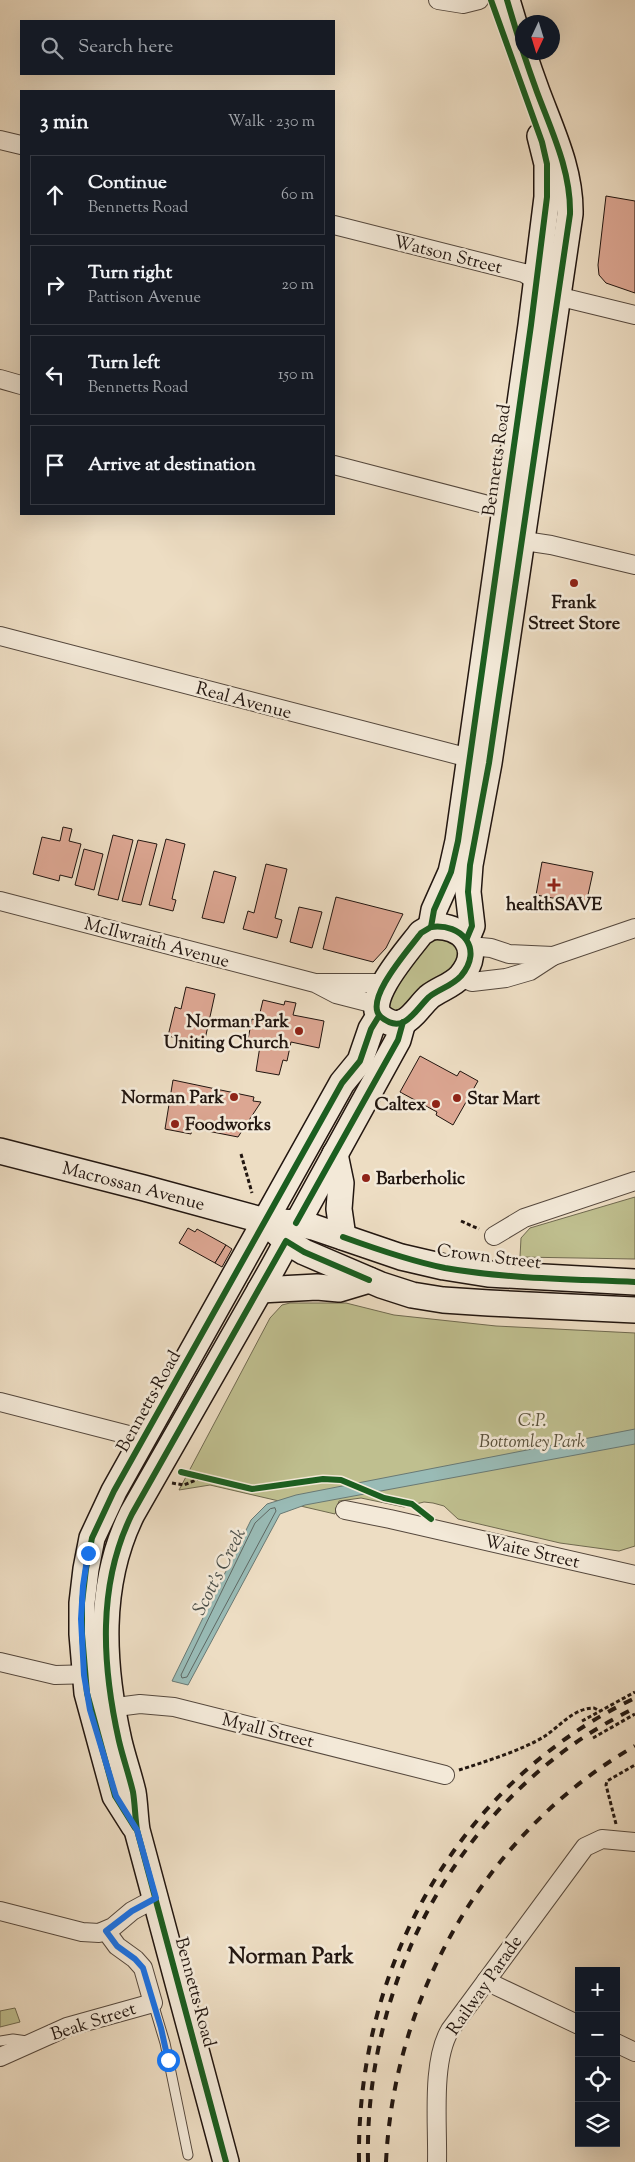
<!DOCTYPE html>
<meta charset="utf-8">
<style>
:root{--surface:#171b24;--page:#242831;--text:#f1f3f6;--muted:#9ea1a6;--line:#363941}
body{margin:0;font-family:"Sorts Mill Goudy",serif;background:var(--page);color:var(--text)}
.controls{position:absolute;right:15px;bottom:15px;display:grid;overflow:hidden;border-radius:0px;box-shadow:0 5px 20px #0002}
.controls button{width:45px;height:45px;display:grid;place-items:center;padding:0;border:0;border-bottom:1px solid var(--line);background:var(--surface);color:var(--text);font:25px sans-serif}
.compass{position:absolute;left:515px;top:15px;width:45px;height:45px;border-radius:50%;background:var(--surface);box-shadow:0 5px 20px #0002;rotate:184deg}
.stop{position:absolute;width:15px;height:15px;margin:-11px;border:4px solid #1a73e8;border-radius:50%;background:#fff}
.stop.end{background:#1a73e8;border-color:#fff;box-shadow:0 1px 5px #0008}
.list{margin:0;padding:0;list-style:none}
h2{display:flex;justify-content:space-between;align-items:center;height:65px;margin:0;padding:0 20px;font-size:21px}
h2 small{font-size:16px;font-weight:400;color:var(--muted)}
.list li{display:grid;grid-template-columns:32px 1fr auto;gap:15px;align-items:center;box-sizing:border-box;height:80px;margin:0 10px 10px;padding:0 10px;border:1px solid var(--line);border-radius:0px}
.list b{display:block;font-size:19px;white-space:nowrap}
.list p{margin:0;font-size:16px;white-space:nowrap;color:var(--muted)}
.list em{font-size:16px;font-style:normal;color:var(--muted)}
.icon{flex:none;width:28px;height:28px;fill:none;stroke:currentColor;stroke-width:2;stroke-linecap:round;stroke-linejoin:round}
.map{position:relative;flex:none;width:635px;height:2162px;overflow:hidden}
.search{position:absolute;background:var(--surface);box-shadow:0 5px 20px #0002;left:20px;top:20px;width:315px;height:55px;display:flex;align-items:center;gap:12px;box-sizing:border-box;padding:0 18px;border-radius:0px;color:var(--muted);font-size:19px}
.panel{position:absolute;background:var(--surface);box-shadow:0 5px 20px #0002;left:20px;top:90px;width:315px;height:425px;border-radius:0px}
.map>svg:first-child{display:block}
.green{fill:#bfbf8f;stroke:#706a50}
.water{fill:#99bbb6;stroke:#697974}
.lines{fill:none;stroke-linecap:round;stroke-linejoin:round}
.shore{stroke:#5e6863;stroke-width:1}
.building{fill:#dca692;stroke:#221610}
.service-casing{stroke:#55483d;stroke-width:11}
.minor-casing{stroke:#55483d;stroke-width:20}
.secondary-casing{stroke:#221610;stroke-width:28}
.path{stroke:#221610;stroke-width:3;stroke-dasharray:4 2.5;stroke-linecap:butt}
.service{stroke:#f3e9d8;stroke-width:9}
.minor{stroke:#f3e9d8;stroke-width:18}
.secondary{stroke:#f3e9d8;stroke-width:25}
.rail{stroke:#221610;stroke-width:4;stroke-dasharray:9 9;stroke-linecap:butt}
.cycleway-casing{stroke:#f3e9d8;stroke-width:9}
.cycleway{stroke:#1b5e20;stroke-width:6}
.route{stroke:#1a73e8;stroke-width:6}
.poi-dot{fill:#8f2418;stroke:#f3e9d8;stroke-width:2}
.labels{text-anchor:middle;stroke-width:5;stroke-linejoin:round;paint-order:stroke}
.street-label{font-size:18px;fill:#221610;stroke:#f3e9d8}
.poi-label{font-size:18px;font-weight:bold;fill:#221610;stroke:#f3e9d8;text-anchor:end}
.park-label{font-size:18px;font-style:italic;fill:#59513c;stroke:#f3e9d8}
.water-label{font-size:19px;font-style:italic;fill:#4c504a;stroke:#f3e9d8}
.district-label{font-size:22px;font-weight:bold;fill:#221610;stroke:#f3e9d8}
</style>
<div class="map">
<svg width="635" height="2162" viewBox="0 0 635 2162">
<rect width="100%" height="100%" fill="#edddc3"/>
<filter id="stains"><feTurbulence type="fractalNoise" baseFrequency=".004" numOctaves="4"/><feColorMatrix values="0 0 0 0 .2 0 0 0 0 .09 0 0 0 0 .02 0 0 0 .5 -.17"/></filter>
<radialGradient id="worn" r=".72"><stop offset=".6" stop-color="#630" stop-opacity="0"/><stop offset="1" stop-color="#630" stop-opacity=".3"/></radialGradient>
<!-- green -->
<g class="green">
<path d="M429,937L456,941L461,961L408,1010L391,1012L385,995Z"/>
<path d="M635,1197V1259L520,1257L521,1238L530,1228Z"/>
<path d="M290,1303H346L394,1315L496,1326L635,1333V1546L619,1551L560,1543L458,1519L444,1506L433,1503L424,1502L404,1507L361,1498L339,1501L335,1514L210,1485L179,1490L270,1318L282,1305Z"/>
<path d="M15,2008L20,2022L0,2027V2011Z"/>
</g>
<!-- water -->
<path class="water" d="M635,1429V1444L305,1505L280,1514L188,1685L172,1681L251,1520L267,1504L296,1495Z"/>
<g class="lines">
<!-- shore -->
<path class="shore" d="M275,1508L276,1511L187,1677L182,1678L181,1675L255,1523L270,1509Z"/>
</g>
<!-- building -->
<g class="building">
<path d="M606,196L635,201V293L606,283L599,275L598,265Z"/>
<path d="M63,827L72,829L69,841L81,844L72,878L60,875L59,881L33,874L42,837L60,841Z"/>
<path d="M113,835L133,840L118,900L98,895Z"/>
<path d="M166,839L185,844L172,899L176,900L173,911L149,905Z"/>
<path d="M138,840L157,844L141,905L122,901Z"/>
<path d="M84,849L103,854L94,890L75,885Z"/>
<path d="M542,862L593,872L586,904L536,895Z"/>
<path d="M266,864L287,869L275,918L282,920L277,938L243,929L248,911L254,913Z"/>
<path d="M214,871L236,877L224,923L202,918Z"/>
<path d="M336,897L403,914L386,948L373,962L323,949Z"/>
<path d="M299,907L322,912L312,948L290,942Z"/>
<path d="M186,987L215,994L204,1044L168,1036L175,1007L181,1009Z"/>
<path d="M263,1000L284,1005L285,1001L296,1003L293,1015L324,1021L319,1048L291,1042L287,1061L283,1060L279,1075L256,1071L260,1046L247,1044L252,1019L258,1021Z"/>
<path d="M420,1056L457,1076L460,1071L478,1081L453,1125L436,1115L437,1112L400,1092Z"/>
<path d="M173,1080L254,1097L253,1101L261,1102L238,1137L192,1128L191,1134L165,1129Z"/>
<path d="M188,1228L195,1232L197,1229L226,1245L215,1263L179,1243Z"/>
<path d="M226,1245L232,1249L222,1267L215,1263Z"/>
</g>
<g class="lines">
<defs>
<g id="service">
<path d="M153,2003L165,2043L188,2155"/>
<path d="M0,2041L13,2039L27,2041"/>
</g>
<g id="minor">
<path d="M438,0L463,4L479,0"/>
<path d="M0,140L21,145"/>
<path d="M334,225L524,273L561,297L635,315"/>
<path d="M0,379L21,385"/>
<path d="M334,465L515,512"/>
<path d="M511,539L551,545L635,565"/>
<path d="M0,636L481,761"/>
<path d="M0,901L315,983L336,994L375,1004"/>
<path d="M470,946L491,948L509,954L553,956"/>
<path d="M460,977L472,982L506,978L530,971L553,956L635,928"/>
<path d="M318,983H384"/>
<path d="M494,1236L524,1218L635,1181"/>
<path d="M0,1402L144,1439"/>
<path d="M345,1510L390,1519L635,1575"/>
<path d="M0,1662L55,1675L95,1674"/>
<path d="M101,1709L140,1704L174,1707L445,1775"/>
<path d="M0,1911L82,1932L99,1933L113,1927L132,1911L156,1898"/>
<path d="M486,1981L579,2025"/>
<path d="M616,2043L635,2052"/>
<path d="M0,2057L67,2027L153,2003L143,1968L135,1959L117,1946L106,1931"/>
<path d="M437,2162C438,2124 431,2062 450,2030L585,1847L602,1839L635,1842"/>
</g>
<g id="secondary">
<path d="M431,927L434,910L451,872L458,841L531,325L547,197V164L540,136"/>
<path d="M431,927C462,923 484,949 461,976C452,986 439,989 429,997C415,1010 404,1036 381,1017C362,1001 410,948 421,933Z"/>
<path d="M467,938L472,926L468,892L470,865L489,763L570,214C571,171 552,132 537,92C526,62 516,31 507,0"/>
<path id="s1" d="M0,1151L144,1188L265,1221L296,1223L313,1227L401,1257L444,1267L488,1274L635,1282"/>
<path d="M335,1154L341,1183L339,1209L343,1237"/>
<path d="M274,1230L286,1241L304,1252L381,1285L412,1295L443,1300L489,1303L635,1310"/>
<path d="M260,1290L317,1287L339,1289L369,1280"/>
<path d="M134,1826L115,1796L87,1693L82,1634V1603L86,1569L92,1538L114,1491L265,1221L342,1083L360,1061L371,1029L379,1016"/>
<path d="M226,2162L137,1830C135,1817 135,1804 133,1792C129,1775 123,1758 119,1741C102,1665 97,1585 132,1514L272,1269L398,1040L403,1022"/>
</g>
</defs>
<!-- service casing -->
<use href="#service" class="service-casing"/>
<!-- minor casing -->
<use href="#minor" class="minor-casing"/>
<!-- secondary casing -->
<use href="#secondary" class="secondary-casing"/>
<!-- path -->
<g class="path">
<path d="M241,1154L252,1193"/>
<path d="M461,1221L479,1229"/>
<path d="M181,1472L252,1489L323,1479L341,1480L384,1498L412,1504L417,1508"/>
<path d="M172,1483L184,1485L203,1477"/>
<path d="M582,1721L635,1692"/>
<path d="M593,1738L635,1714"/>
<path d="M459,1770C484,1762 523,1750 545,1736C560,1726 574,1708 594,1708L600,1711"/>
<path d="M616,1824L606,1785L607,1781L635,1765"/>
</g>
<!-- service -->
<use href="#service" class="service"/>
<!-- minor -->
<use href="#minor" class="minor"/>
<!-- secondary -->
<use href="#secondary" class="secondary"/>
<!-- rail -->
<g class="rail">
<path d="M359,2162C356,1968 457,1783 635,1698"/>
<path d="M368,2162C364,1975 464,1791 635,1708"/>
<path d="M386,2162C394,1994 487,1831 635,1746"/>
</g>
<defs>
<g id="cycleway">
<path d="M431,927L434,910L451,872L458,841L531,325L547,197V164L542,142L491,0"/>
<path d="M431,927C462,923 484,949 461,976C452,986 439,989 429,997C415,1010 404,1036 381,1017C362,1001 410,948 421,933Z"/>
<path d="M467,938L472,926L468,892L470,865L489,763L570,214C571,171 552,132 537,92C526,62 516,31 507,0"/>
<path d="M296,1223L398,1040L403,1022"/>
<path d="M343,1237C376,1249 410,1261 445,1268C508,1279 572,1279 635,1282"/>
<path d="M181,1472L252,1489L323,1479L341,1480L384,1498L412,1504L431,1519"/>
<path d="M135,1828L115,1796L87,1693L82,1634V1603L86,1569L92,1538L114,1491L265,1221L342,1083L360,1061L371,1029L379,1016"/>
<path d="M226,2162L137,1830C135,1817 135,1804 133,1792C129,1775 123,1758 119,1741C102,1665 97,1585 132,1514L286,1241L304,1252L369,1280"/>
</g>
</defs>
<!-- cycleway casing -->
<use href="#cycleway" class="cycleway-casing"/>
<!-- cycleway -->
<use href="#cycleway" class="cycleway"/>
</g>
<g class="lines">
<!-- route -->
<path class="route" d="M88,1553L83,1586L81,1619L84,1675L90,1710L116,1796L137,1830L156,1898L132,1911L106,1931L117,1946L135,1959L143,1968L161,2028L168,2060"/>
</g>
<!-- markers -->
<g class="poi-dot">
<circle cx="574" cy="583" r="5"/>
<path d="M551.5 877.5h5v5h5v5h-5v5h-5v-5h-5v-5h5z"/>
<circle cx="299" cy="1031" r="5"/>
<circle cx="234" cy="1097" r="5"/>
<circle cx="457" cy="1098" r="5"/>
<circle cx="436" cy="1104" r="5"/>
<circle cx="175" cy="1124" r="5"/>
<circle cx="366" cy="1178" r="5"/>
</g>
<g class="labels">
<!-- street labels -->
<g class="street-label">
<text transform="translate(448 254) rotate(14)" y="6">Watson Street</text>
<text transform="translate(496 460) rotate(-82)" y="6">Bennetts Road</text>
<text transform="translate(244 700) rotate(15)" y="6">Real Avenue</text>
<text transform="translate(157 942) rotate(15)" y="6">McIlwraith Avenue</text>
<text dy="6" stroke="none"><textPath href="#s1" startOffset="138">Macrossan Avenue</textPath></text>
<text transform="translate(489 1256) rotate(7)" y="6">Crown Street</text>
<text transform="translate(148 1401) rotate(-61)" y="6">Bennetts Road</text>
<text transform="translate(532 1551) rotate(13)" y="6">Waite Street</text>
<text transform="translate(268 1730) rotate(14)" y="6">Myall Street</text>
<text transform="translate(484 1985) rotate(-55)" y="6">Railway Parade</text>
<text transform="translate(196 1992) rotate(75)" y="6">Bennetts Road</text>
<text transform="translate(93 2021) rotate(-18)" y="6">Beak Street</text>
</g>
<!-- poi labels -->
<g class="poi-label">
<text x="574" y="608" text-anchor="middle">Frank<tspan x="574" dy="21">Street Store</tspan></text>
<text x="554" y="910" text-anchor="middle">healthSAVE</text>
<text x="289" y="1027">Norman Park<tspan x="289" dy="21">Uniting Church</tspan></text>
<text x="224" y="1103">Norman Park</text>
<text x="467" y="1104" text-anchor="start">Star Mart</text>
<text x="426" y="1110">Caltex</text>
<text x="185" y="1130" text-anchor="start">Foodworks</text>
<text x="376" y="1184" text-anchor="start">Barberholic</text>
</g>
<!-- park labels -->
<g class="park-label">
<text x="532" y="1426">C.P.<tspan x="532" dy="21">Bottomley Park</tspan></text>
</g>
<!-- water labels -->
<g class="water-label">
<text transform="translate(218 1571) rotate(-63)" y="7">Scott's Creek</text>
</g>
<!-- district labels -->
<g class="district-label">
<text x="291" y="1963">Norman Park</text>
</g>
</g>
<rect width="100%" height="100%" filter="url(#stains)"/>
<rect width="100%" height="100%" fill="url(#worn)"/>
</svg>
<div class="controls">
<button>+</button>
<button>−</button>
<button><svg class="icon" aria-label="locate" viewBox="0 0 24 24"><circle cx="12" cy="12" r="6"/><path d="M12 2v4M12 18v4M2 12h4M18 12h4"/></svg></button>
<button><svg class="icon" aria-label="layers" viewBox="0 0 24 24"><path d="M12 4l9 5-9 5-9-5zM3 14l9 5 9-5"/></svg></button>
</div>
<svg class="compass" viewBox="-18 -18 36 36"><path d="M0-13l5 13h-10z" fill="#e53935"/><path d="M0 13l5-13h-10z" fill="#9ea1a6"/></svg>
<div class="stop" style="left:168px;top:2060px"></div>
<div class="stop end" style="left:88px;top:1553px"></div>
<div class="search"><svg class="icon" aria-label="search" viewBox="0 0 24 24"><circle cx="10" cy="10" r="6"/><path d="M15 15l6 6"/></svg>Search here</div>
<section class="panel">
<h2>3 min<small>Walk · 230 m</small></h2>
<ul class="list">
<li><svg class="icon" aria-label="ahead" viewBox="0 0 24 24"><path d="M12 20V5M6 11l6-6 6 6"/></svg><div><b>Continue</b><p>Bennetts Road</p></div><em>60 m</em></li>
<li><svg class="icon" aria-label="right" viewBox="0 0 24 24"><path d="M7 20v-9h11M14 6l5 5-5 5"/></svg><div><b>Turn right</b><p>Pattison Avenue</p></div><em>20 m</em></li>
<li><svg class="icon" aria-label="left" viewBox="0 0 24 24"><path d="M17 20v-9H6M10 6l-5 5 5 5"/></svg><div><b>Turn left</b><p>Bennetts Road</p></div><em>150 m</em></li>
<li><svg class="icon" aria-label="arrive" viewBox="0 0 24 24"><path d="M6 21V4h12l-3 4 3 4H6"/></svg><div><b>Arrive at destination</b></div></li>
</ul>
</section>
</div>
